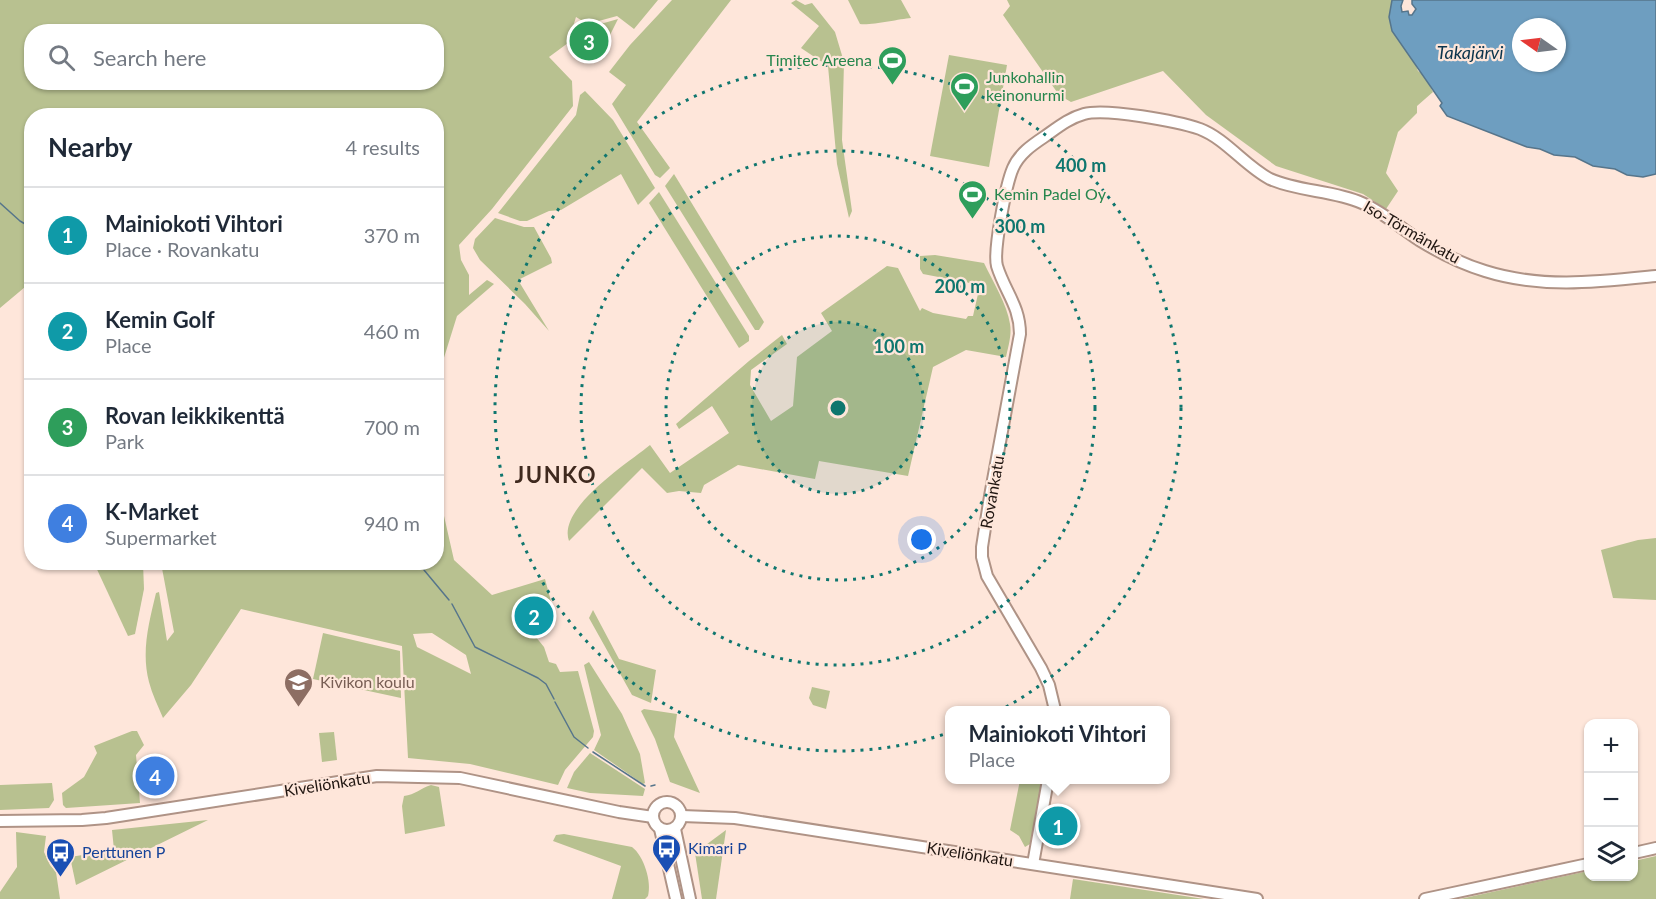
<!DOCTYPE html>
<meta charset="utf-8">
<style>
:root{--surface:#fff;--page:#f6f6f7;--text:#1f2937;--muted:#747a83;--line:#e0e1e3;--accent:#db2777}
body{margin:0;font-family:Lato,sans-serif;background:var(--page);color:var(--text)}
.controls{position:absolute;right:18px;bottom:18px;display:grid;overflow:hidden;border-radius:12px;box-shadow:0 2px 4px #0004}
.controls button{width:54px;height:54px;display:grid;place-items:center;padding:0;border:0;border-bottom:2px solid var(--line);background:var(--surface);color:var(--text);font:30px sans-serif}
.compass{position:absolute;left:1512px;top:18px;width:54px;height:54px;border-radius:50%;background:var(--surface);box-shadow:0 2px 4px #0004;rotate:284deg}
.you{position:absolute;left:922px;top:540px;width:21px;height:21px;margin:-15px;border:4px solid #fff;border-radius:50%;background:#1a73e8;box-shadow:0 0 0 9px #1a73e833}
.badge{display:grid;place-items:center;width:39px;height:39px;border-radius:50%;background:var(--accent);color:#fff;font-size:20px;font-weight:700}
.pin{position:absolute;translate:-50% -50%;border:3px solid #fff;box-shadow:0 2px 6px #0006}
.popup{position:absolute;left:945px;top:706px;width:225px;height:78px;box-sizing:border-box;display:grid;place-content:center;border-radius:12px;background:var(--surface);filter:drop-shadow(0 2px 4px #0005);font-size:20px;white-space:nowrap;color:var(--muted)}
.popup b{font-size:22px;color:var(--text)}
.popup::after{content:'';position:absolute;left:50%;top:100%;margin-left:-12px;border:12px solid transparent;border-top-color:var(--surface)}
.list{margin:0;padding:0;list-style:none}
h2{display:flex;justify-content:space-between;align-items:center;height:78px;margin:0;padding:0 24px;font-size:26px}
h2 small{font-size:20px;font-weight:400;color:var(--muted)}
.list li{display:grid;grid-template-columns:39px 1fr auto;gap:18px;align-items:center;box-sizing:border-box;height:96px;padding:0 24px;border-top:2px solid var(--line)}
.list b{display:block;font-size:22px;white-space:nowrap}
.list p{margin:0;font-size:20px;white-space:nowrap;color:var(--muted)}
.list em{font-size:20px;font-style:normal;color:var(--muted)}
.icon{flex:none;width:33px;height:33px;fill:none;stroke:currentColor;stroke-width:2;stroke-linecap:round;stroke-linejoin:round}
.map{position:relative;flex:none;width:1656px;height:899px;overflow:hidden}
.search{position:absolute;background:var(--surface);box-shadow:0 2px 4px #0004;left:24px;top:24px;width:420px;height:66px;display:flex;align-items:center;gap:15px;box-sizing:border-box;padding:0 21px;border-radius:24px;color:var(--muted);font-size:22px}
.panel{position:absolute;background:var(--surface);box-shadow:0 2px 4px #0004;left:24px;top:108px;width:420px;height:462px;border-radius:24px}
.map>svg:first-child{display:block}
.green{fill:#b8c190;fill-rule:evenodd}
.water{fill:#6e9ec0;stroke:#56758b;stroke-width:1.5;fill-rule:evenodd}
.lines{fill:none;stroke-linecap:round;stroke-linejoin:round}
.stream{stroke:#56758b;stroke-width:1.5}
.secondary-casing{stroke:#af9386;stroke-width:14}
.secondary{stroke:#fff;stroke-width:10}
.ring{fill:none;stroke:#0f766e;stroke-width:3;stroke-dasharray:3 6}
.labels{text-anchor:middle;stroke-width:4.5;stroke-linejoin:round;paint-order:stroke}
.leisure-label{font-size:16px;fill:#27864d;stroke:#fee6da;text-anchor:start}
.street-label{font-size:16px;fill:#1f1510;stroke:#fee6da}
.education-label{font-size:16px;fill:#785e54;stroke:#fee6da;text-anchor:start}
.transit-label{font-size:16px;fill:#164399;stroke:#fee6da;text-anchor:start}
.water-label{font-size:18px;font-style:italic;fill:#0b344c;stroke:#fee6da}
.district-label{font-size:22px;font-weight:bold;letter-spacing:1.5px;fill:#3f291e;stroke:#fee6da}
.centre{fill:#0f766e;stroke:#fee6da;stroke-width:3}
.ring-label{font-size:18px;text-anchor:middle;font-weight:bold;fill:#0f766e;stroke:#fee6da;stroke-width:4.5;stroke-linejoin:round;paint-order:stroke}
</style>
<div class="map">
<svg width="1656" height="899" viewBox="0 0 1656 899">
<rect width="100%" height="100%" fill="#fee6da"/>
<!-- green -->
<g class="green">
<path d="M0,0H658L634,29L617,16L595,22L604,23L618,19L601,53L594,63C584,60 573,49 572,38L578,31L589,25L576,17L568,43L549,57L572,81L573,106L492,209L459,245L461,260L469,275V295L487,280L494,284L457,316L437,380L436,116H32L31,282L0,308ZM32,32H436V82H32Z"/>
<path d="M672,0H731L637,122L670,168L660,178L655,175L612,104L626,85L609,72L630,45Z"/>
<path d="M796,0L805,5L812,3L835,32L844,62L842,140L852,211L849,218L837,164L828,66L801,48L819,26L791,3Z"/>
<path d="M848,0H901L911,18C899,19 869,26 860,24Z"/>
<path d="M1007,0H1392L1389,17L1392,31L1415,63L1418,71L1424,75L1433,92L1417,106V113L1398,132L1386,173L1398,191L1386,209L1363,194L1276,166L1206,115L1163,71L1071,102L1059,95L1003,15L1010,6Z"/>
<path d="M949,55L1007,65L989,167L930,156Z"/>
<path d="M585,91L613,120L655,188L638,205L621,174L561,210L549,211L527,221H520L498,213L576,115L580,95Z"/>
<path d="M674,174L764,322L759,330H755L665,186Z"/>
<path d="M659,192L749,336V341L739,348L649,203Z"/>
<path d="M495,218L524,227H534L551,258L552,263L518,280L549,331L525,304L480,260L473,248L475,239Z"/>
<path d="M935,255L984,263C993,282 1007,304 1010,324C1012,335 1008,347 1006,357L966,350L933,367L908,476L819,461L815,479L738,465L704,485L701,493L679,491L667,493L642,468L569,541C557,508 628,463 650,445L670,473L729,433L712,406L679,429L676,424L749,361L782,335L787,344L751,370L750,385L771,421L793,406L797,357L832,331L821,313L887,266L898,268L920,311L922,308L933,313L966,319L968,316H973L980,285L923,274L920,269V256Z"/>
<path d="M437,485L454,560L492,595L545,579L552,605L518,615L544,647L549,662L556,664L560,672L578,671L594,731L593,737L565,770L558,785L470,764L408,758L402,646L241,609L191,685L163,718C158,706 152,694 149,682C141,652 149,622 156,593L159,592L167,641L174,632L161,563L436,562ZM432,633L466,655L471,674L417,647L413,634Z"/>
<path d="M1656,538V600L1613,598L1601,550L1638,540Z"/>
<path d="M94,563H143L144,589L135,634L128,636Z"/>
<path d="M593,610L619,659L656,670L651,703L632,695L589,618Z"/>
<path d="M323,633L400,651L401,698L313,679Z"/>
<path d="M589,662L622,714L640,754L645,783L643,784L594,750L601,735L584,665Z"/>
<path d="M812,687L830,691L826,709L813,705L809,698Z"/>
<path d="M644,709L677,714L674,737L700,793L670,782L655,739L641,711Z"/>
<path d="M132,731H137L144,745L136,755L140,803L66,808L63,805L62,793L84,777L97,753L94,746Z"/>
<path d="M334,732L337,760L322,762L319,733Z"/>
<path d="M590,753L645,789L643,796L590,793L567,788L574,772Z"/>
<path d="M1020,780H1043L1030,844L1025,847L1019,836L1010,830Z"/>
<path d="M52,783L54,800L49,808L0,810V785Z"/>
<path d="M431,785L439,787L445,826L405,834L402,806L404,796C415,795 421,788 431,785Z"/>
<path d="M208,820L76,885L70,857L114,850L112,830Z"/>
<path d="M726,830L716,899H702L695,853Z"/>
<path d="M16,832L46,836L44,852L50,865L56,872L60,899H0V892L17,867Z"/>
<path d="M564,834L632,847C644,856 652,882 648,896L645,899H612L621,866L553,841L556,835Z"/>
<path d="M1656,856V899H1460L1588,871V876H1634V861Z"/>
<path d="M1073,879L1204,899H1070Z"/>
</g>
<!-- water -->
<path class="water" d="M1392,0H1403L1401,6L1402,12L1408,11L1409,15H1412L1416,9L1412,4V0H1656V174L1643,177L1627,175L1615,169L1593,166L1575,157L1554,155L1540,149L1527,147L1447,116L1440,106L1442,103L1392,31L1389,17ZM1521,27H1557V63H1521Z"/>
<g class="lines">
<!-- stream -->
<g class="stream">
<path d="M0,203L20,221L32,228"/>
<path d="M418,562L421,566"/>
<path d="M424,570L449,600"/>
<path d="M452,604L475,647L538,678L546,684L554,699"/>
<path d="M555,702L574,737L588,748"/>
<path d="M593,752L645,786"/>
<path d="M651,786L655,785"/>
</g>
<defs>
<g id="secondary">
<path d="M1055,710L1049,685L1041,668L987,576L982,557V547L990,496L1020,334C1020,306 1005,292 997,266C993,251 1006,184 1013,168C1019,154 1032,145 1044,137C1057,128 1069,118 1084,114C1106,108 1177,121 1200,129C1226,139 1245,166 1270,179C1299,192 1333,190 1362,203C1383,212 1401,228 1419,240C1440,253 1462,264 1485,271C1542,289 1598,282 1656,276"/>
<circle cx="667" cy="816" r="14"/>
<path d="M682,816L735,818L1257,899"/>
<path d="M0,821L82,820L106,818L377,776L460,778L619,812L653,817"/>
<path d="M660,829L676,899"/>
<path d="M675,829L690,899"/>
<path d="M1634,853L1656,848"/>
<path d="M1033,864L1048,780"/>
<path d="M1425,899L1588,864"/>
</g>
</defs>
<!-- secondary casing -->
<use href="#secondary" class="secondary-casing"/>
<!-- secondary -->
<use href="#secondary" class="secondary"/>
</g>
<!-- distance rings -->
<circle cx="838" cy="408" r="86" fill="#0f766e" fill-opacity=".12"/>
<g class="ring">
<circle cx="838" cy="408" r="86"/>
<circle cx="838" cy="408" r="172"/>
<circle cx="838" cy="408" r="257"/>
<circle cx="838" cy="408" r="343"/>
</g>
<!-- icons -->
<defs>
<symbol id="stadium-pin" viewBox="-11 -11 22 30"><path d="M0 17L-7.5 6A9.5 9.5 0 1 1 7.5 6Z" fill="#2e9e5b" stroke="#fee6da"/><path d="M0-5a6.5 5 0 1 0 0 10a6.5 5 0 1 0 0-10ZM-3.5-1.8h7v3.6h-7Z" fill="#fff"/></symbol>
<symbol id="school-pin" viewBox="-11 -11 22 30"><path d="M0 17L-7.5 6A9.5 9.5 0 1 1 7.5 6Z" fill="#8d6e63" stroke="#fee6da"/><path d="M0-5L7-2L0 1L-7-2ZM-4 1L0 2.5L4 1V4Q0 6-4 4Z" fill="#fff"/></symbol>
<symbol id="bus-pin" viewBox="-11 -11 22 30"><path d="M0 17L-7.5 6A9.5 9.5 0 1 1 7.5 6Z" fill="#1a4fb4" stroke="#fee6da"/><path d="M-5-6H5V4H4V6H2V4H-2V6H-4V4H-5ZM-3.5-4V0h7V-4ZM-3.5 1.2v1.5H-2V1.2ZM2 1.2v1.5H3.5V1.2Z" fill="#fff"/></symbol>
</defs>
<g fill-rule="evenodd">
<use href="#stadium-pin" x="876" y="44" width="33" height="45"/>
<use href="#stadium-pin" x="948" y="70" width="33" height="45"/>
<use href="#stadium-pin" x="956" y="178" width="33" height="45"/>
<use href="#school-pin" x="282" y="666" width="33" height="45"/>
<use href="#bus-pin" x="650" y="832" width="33" height="45"/>
<use href="#bus-pin" x="44" y="836" width="33" height="45"/>
</g>
<g class="labels">
<!-- leisure labels -->
<g class="leisure-label">
<text x="872" y="66" text-anchor="end">Timitec Areena</text>
<text x="986" y="83">Junkohallin<tspan x="986" dy="18">keinonurmi</tspan></text>
<text x="994" y="200">Kemin Padel Oy</text>
</g>
<!-- street labels -->
<g class="street-label">
<text transform="translate(1412 232) rotate(30)" y="6">Iso-Törmänkatu</text>
<text transform="translate(992 492) rotate(-80)" y="6">Rovankatu</text>
<text transform="translate(327 784) rotate(-9)" y="6">Kiveliönkatu</text>
<text transform="translate(970 854) rotate(9)" y="6">Kiveliönkatu</text>
</g>
<!-- education labels -->
<g class="education-label">
<text x="320" y="688">Kivikon koulu</text>
</g>
<!-- transit labels -->
<g class="transit-label">
<text x="688" y="854">Kimari P</text>
<text x="82" y="858">Perttunen P</text>
</g>
<!-- water labels -->
<g class="water-label">
<text x="1470" y="59">Takajärvi</text>
</g>
<!-- district labels -->
<g class="district-label">
<text x="556" y="483">JUNKO</text>
</g>
</g>
<circle cx="838" cy="408" r="9" class="centre"/>
<g class="ring-label">
<text x="1081" y="172">400 m</text>
<text x="1020" y="233">300 m</text>
<text x="960" y="293">200 m</text>
<text x="899" y="353">100 m</text>
</g>
</svg>
<div class="controls">
<button>+</button>
<button>−</button>
<button><svg class="icon" aria-label="layers" viewBox="0 0 24 24"><path d="M12 4l9 5-9 5-9-5zM3 14l9 5 9-5"/></svg></button>
</div>
<svg class="compass" viewBox="-18 -18 36 36"><path d="M0-13l5 13h-10z" fill="#e53935"/><path d="M0 13l5-13h-10z" fill="#747a83"/></svg>
<div class="you"></div>
<div class="pin badge" style="left:1058px;top:826px;background:#0f9aa8">1</div>
<div class="popup"><b>Mainiokoti Vihtori</b>Place</div>
<div class="pin badge" style="left:534px;top:616px;background:#0f9aa8">2</div>
<div class="pin badge" style="left:589px;top:41px;background:#2e9e5b">3</div>
<div class="pin badge" style="left:155px;top:776px;background:#3f7fe0">4</div>
<div class="search"><svg class="icon" aria-label="search" viewBox="0 0 24 24"><circle cx="10" cy="10" r="6"/><path d="M15 15l6 6"/></svg>Search here</div>
<section class="panel">
<h2>Nearby<small>4 results</small></h2>
<ul class="list">
<li><span class="badge" style="background:#0f9aa8">1</span><div><b>Mainiokoti Vihtori</b><p>Place · Rovankatu</p></div><em>370 m</em></li>
<li><span class="badge" style="background:#0f9aa8">2</span><div><b>Kemin Golf</b><p>Place</p></div><em>460 m</em></li>
<li><span class="badge" style="background:#2e9e5b">3</span><div><b>Rovan leikkikenttä</b><p>Park</p></div><em>700 m</em></li>
<li><span class="badge" style="background:#3f7fe0">4</span><div><b>K-Market</b><p>Supermarket</p></div><em>940 m</em></li>
</ul>
</section>
</div>
